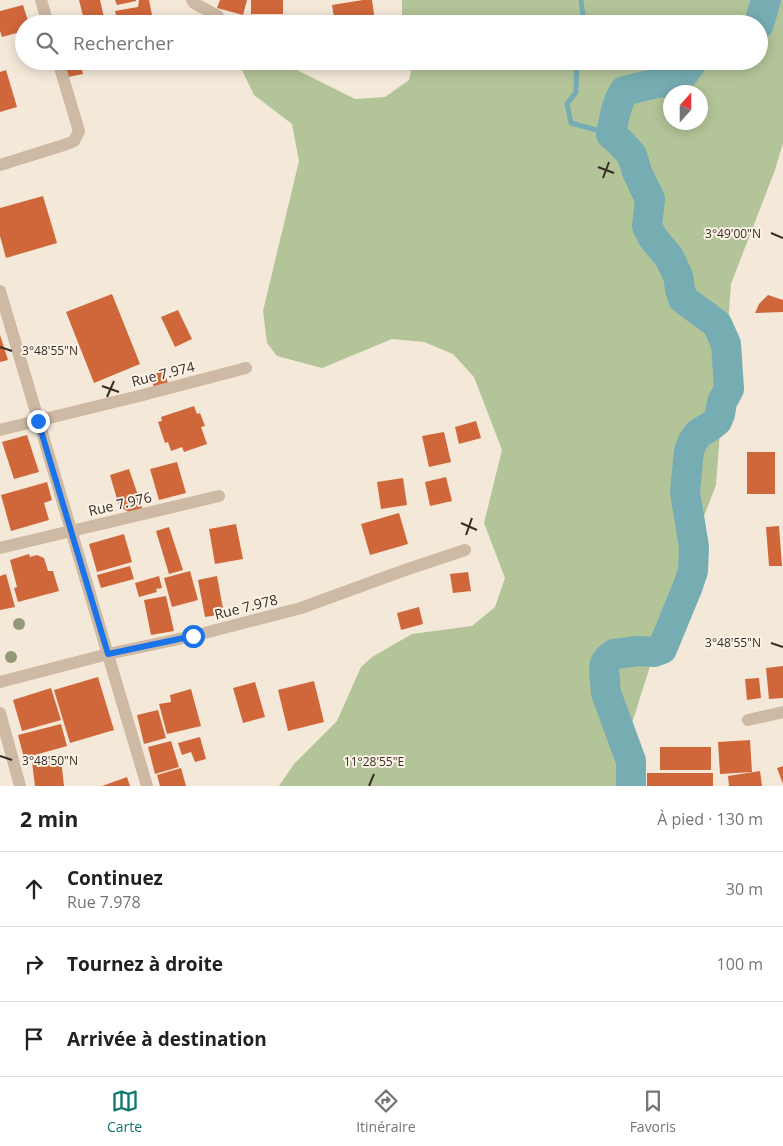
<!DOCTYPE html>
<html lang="fr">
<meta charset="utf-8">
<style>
:root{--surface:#fff;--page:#f2f2f2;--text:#202124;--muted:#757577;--line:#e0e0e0;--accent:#0f766e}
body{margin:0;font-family:"Open Sans",sans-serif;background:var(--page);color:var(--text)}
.compass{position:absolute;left:663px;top:85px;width:45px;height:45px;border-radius:50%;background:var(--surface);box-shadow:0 2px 12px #0003;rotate:21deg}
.stop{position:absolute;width:15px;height:15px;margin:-11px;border:4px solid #1a73e8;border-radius:50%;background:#fff}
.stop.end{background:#1a73e8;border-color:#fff;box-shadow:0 1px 5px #0008}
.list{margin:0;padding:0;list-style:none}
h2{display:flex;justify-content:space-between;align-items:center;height:65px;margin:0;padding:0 20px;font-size:21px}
h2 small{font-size:16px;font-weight:400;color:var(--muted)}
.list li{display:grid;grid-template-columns:32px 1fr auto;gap:15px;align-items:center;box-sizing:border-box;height:75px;padding:0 20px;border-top:1px solid var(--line)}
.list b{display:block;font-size:19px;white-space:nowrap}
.list p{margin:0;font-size:16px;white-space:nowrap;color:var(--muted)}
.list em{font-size:16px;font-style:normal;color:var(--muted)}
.icon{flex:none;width:28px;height:28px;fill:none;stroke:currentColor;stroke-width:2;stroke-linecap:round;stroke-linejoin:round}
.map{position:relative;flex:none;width:783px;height:786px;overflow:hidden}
.search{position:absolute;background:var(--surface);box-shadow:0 2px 12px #0003;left:15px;right:15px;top:15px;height:55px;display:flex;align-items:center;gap:12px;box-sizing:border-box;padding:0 18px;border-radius:28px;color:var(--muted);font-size:19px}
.sheet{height:290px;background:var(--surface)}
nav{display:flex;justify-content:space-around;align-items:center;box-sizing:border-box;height:70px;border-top:1px solid var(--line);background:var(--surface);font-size:14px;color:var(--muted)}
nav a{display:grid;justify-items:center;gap:2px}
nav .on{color:var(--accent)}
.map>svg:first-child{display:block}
.green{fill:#b3c498;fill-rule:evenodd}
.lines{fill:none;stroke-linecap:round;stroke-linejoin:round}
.stream{stroke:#76adb3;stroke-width:5}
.river{stroke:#76adb3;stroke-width:30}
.building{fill:#d0673a}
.minor{stroke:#cdb9a4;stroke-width:12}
.tree{fill:#939978}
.route{stroke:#1a73e8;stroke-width:6}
.ticks{fill:none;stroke:#372d26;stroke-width:2}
.labels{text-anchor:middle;stroke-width:4;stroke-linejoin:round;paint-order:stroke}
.street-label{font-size:14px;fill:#372d26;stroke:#fbf2e6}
.ticks-label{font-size:12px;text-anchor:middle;fill:#372d26;stroke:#fbf2e6;stroke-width:4;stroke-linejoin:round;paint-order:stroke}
</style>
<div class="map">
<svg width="783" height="786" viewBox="0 0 783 786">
<rect width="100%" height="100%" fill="#f4e8d9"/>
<!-- green -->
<path class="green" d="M402,0H783V143L775,170L731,284L716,485L667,613L632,723L627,786H279L294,764L337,721L361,667L372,657L412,634L472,626L495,607L505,578L484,523L502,450L474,377L453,354L424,342L392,339L322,368L277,356L267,343L263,311L299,161L292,124L254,95L241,68L243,61H279L355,99L385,97L409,80L413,61H759V24H403L402,21ZM670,92H700V122H670Z"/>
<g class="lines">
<!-- stream -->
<g class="stream">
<path d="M581,0L584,24"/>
<path d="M577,61L576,92L567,104L571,123L611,134"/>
</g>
<!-- river -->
<g class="river">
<path d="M759,24L766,0"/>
<path d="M631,786V761L606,693L604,670L605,663L609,658L614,654L638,651L654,652L662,649L688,586L693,571L694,547L685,492L689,451L693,441L699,433L711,426L717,421L720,414L722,402L729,389L726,344L717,324L683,299L680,289L678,276L669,257L653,238L647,226L650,199L637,172L632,155L621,143L611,134C614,119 616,104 624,91L657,83L678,81L693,61"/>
</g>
</g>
<!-- building -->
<g class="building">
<path d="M79,0H100L105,22L97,24H85Z"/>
<path d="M115,0H136V1L117,5Z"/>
<path d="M139,0H149L152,15L118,23L115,11L138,7Z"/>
<path d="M220,0H247L243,15L217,8Z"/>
<rect x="251" y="0" width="32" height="14"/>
<path d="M363,0H372L375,22L361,24H335L332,5Z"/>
<path d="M23,5L29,24H24V31L2,37L0,31V11Z"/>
<path d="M65,61H80L83,74L68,77Z"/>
<path d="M6,70L17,107L0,112V72Z"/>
<path d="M43,196L57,243L6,258L0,236V208Z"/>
<path d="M112,294L140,364L94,383L66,312Z"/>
<path d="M768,295L783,300V312L755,313L759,304Z"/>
<path d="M178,310L192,339L175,347L161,317Z"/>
<path d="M0,335L8,360L0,362Z"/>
<path d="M164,371L169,386L155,391L150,375Z"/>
<path d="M194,406L197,414L200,413L205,426L201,427L207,444L184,452L182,447L171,451L168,442L165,443L158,422L162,421L161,417Z"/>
<path d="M476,421L481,438L459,444L455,427Z"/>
<path d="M444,432L451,462L429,467L422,436Z"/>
<path d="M27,435L39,472L14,479L2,442Z"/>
<rect x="747" y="452" width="28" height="42"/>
<path d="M177,462L186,493L159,500L150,469Z"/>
<path d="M129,469L143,510L130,513L119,506L110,475Z"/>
<path d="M446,477L452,501L430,506L425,482Z"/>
<path d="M403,478L407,505L381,509L377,482Z"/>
<path d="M47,482L52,500L44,503L49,520L11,531L1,495Z"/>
<path d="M399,513L408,544L370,555L361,524Z"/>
<path d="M236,524L243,559L215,564L209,529Z"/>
<path d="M779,526L782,566H769L766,527Z"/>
<path d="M169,527L183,570L169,574L156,531Z"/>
<path d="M124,534L132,562L97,572L89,544Z"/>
<path d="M29,554L30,557L37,555L44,558L48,571H53L59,591L18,602L14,588L17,587L10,560Z"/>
<path d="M130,566L134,579L101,588L97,575Z"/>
<path d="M190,571L198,600L172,607L164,578Z"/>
<path d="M468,572L471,591L453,593L450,574Z"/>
<path d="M6,574L15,607L0,610V576Z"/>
<path d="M159,576L162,588L156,589L157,592L139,597L135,583Z"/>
<path d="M217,576L224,614L205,617L198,580Z"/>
<path d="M166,596L174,631L151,635L144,600Z"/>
<path d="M419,607L423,624L401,630L397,613Z"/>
<path d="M783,666V698L769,699L766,668Z"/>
<path d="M98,677L114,730L70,743L54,690Z"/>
<path d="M759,678L761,698L747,700L745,679Z"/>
<path d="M314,681L324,722L288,731L278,690Z"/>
<path d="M255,682L265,717L243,723L233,688Z"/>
<path d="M51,688L61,720L22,731L13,700Z"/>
<path d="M191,689L201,726L167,734L159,704L171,702L170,695Z"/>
<path d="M158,710L166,738L144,744L137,715Z"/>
<path d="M61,724L67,746L24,758L18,735Z"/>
<path d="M200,737L206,759L195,762L191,752L182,755L178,743Z"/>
<path d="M750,740L752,772L720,774L718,742Z"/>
<path d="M171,741L179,767L155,774L148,747Z"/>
<rect x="660" y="747" width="51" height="23"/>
<path d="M61,759L64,786H35L32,762Z"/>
<path d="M783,766V784L777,768Z"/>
<path d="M181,768L186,786H160L157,775Z"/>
<path d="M760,771L762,786H729L728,776Z"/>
<rect x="647" y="773" width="66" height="13"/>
<path d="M127,777L130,786H102Z"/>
</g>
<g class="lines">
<!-- minor -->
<g class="minor">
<path d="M41,0L48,24"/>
<path d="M192,0L194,3L218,16"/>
<path d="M0,165L67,144L74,141L79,131L58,61"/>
<path d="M0,291L147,786"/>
<path d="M0,430L139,396L246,368"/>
<path d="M0,548L219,496"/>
<path d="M0,682L108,654L193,636L301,608L405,570L465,550"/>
<path d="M0,713L20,786"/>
<path d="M748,720L783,712"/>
</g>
</g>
<!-- trees -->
<g class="tree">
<circle cx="19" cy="624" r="6"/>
<circle cx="11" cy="657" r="6"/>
</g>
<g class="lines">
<!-- route -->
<path class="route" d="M38,421L108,654L193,636"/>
</g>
<!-- ticks -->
<path class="ticks" d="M598,167L614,173M603,178L609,162M771,233L783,238M0,347L12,351M102,386L119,392M107,397L114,381M461,523L477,530M466,535L472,518M771,643L783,647M0,756L12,760M369,786L374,774"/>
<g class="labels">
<!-- street labels -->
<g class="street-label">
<text transform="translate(163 374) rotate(-14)" y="5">Rue 7.974</text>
<text transform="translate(120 504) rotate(-13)" y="5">Rue 7.976</text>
<text transform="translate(246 607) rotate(-14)" y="5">Rue 7.978</text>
</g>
</g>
<g class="ticks-label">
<text x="733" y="238">3°49'00"N</text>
<text x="50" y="355">3°48'55"N</text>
<text x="733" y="647">3°48'55"N</text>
<text x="50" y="765">3°48'50"N</text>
<text x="374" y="766">11°28'55"E</text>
</g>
</svg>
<svg class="compass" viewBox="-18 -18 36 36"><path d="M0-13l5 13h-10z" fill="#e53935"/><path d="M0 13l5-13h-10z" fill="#757577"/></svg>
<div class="stop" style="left:193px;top:636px"></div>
<div class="stop end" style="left:38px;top:421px"></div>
<div class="search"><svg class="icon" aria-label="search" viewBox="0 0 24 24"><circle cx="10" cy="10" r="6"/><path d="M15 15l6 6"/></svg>Rechercher</div>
</div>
<section class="sheet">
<h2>2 min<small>À pied · 130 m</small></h2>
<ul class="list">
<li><svg class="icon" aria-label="ahead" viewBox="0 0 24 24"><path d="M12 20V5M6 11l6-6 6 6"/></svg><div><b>Continuez</b><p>Rue 7.978</p></div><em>30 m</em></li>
<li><svg class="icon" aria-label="right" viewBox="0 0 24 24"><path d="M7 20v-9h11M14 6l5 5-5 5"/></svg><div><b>Tournez à droite</b></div><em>100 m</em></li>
<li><svg class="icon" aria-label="arrive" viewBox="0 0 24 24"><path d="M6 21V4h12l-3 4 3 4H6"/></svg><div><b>Arrivée à destination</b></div></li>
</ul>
</section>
<nav>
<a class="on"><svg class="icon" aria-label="map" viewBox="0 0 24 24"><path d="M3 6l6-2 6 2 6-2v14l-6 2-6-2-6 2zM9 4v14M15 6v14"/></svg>Carte</a>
<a><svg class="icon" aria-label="directions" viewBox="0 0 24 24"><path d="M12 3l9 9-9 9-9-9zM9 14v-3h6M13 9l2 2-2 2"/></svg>Itinéraire</a>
<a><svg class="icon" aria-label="saved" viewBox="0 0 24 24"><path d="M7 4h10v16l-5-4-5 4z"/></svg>Favoris</a>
</nav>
